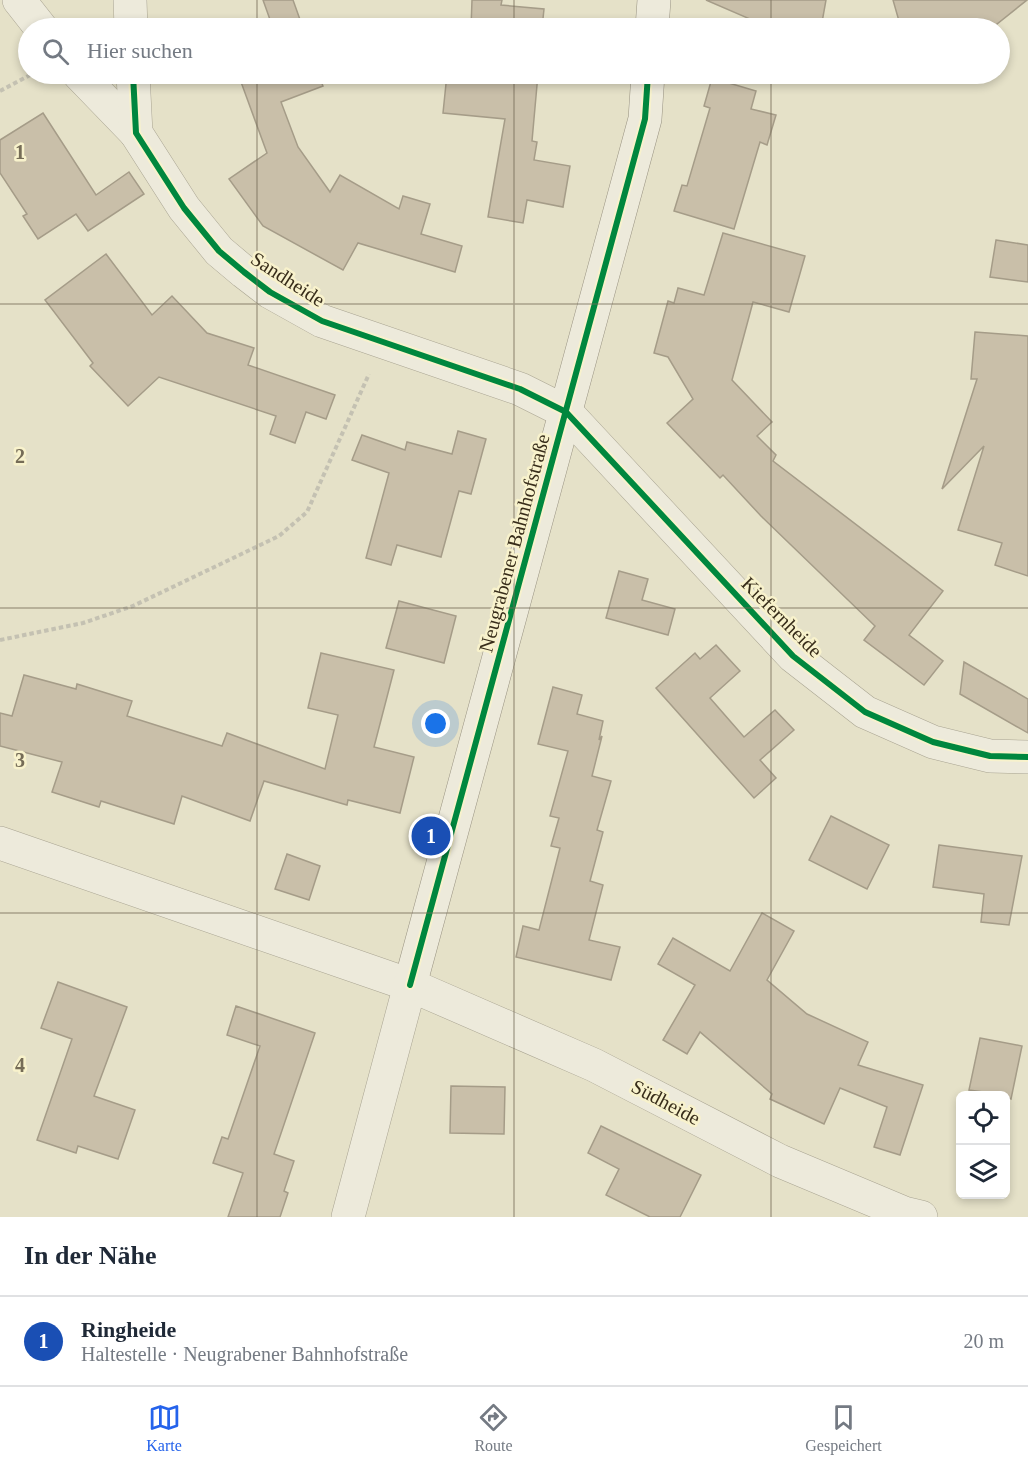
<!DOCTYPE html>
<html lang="de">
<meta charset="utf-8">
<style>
:root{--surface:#fff;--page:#f6f6f7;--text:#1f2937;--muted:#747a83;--line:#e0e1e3;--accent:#2563eb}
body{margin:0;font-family:Georgia,serif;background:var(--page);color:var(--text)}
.controls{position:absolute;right:18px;bottom:18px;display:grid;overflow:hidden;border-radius:9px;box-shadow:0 3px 9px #0003}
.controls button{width:54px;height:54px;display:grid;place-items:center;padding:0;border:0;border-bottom:2px solid var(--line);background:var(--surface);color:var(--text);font:30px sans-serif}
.you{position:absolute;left:436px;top:724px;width:21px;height:21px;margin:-15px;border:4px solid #fff;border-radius:50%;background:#1a73e8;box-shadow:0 0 0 9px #1a73e833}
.badge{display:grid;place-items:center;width:39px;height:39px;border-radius:50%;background:var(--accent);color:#fff;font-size:20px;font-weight:700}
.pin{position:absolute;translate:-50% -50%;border:3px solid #fff;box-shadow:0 2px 6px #0006}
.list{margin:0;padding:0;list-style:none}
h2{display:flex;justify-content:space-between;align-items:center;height:78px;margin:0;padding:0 24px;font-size:26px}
h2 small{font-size:20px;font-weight:400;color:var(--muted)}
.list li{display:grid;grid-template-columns:39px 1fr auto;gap:18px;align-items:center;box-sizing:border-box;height:90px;padding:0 24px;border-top:2px solid var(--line)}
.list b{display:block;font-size:22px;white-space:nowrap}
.list p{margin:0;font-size:20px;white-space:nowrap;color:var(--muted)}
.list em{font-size:20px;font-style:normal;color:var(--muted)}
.icon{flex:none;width:33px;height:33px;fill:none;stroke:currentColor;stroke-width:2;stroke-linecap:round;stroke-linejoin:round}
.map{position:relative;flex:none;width:1028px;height:1217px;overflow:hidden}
.search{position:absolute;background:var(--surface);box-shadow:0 3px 9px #0003;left:18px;right:18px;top:18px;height:66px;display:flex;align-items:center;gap:15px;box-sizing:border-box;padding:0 21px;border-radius:33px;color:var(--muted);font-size:22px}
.sheet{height:168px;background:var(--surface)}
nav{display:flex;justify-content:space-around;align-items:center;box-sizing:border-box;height:84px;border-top:2px solid var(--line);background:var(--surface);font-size:16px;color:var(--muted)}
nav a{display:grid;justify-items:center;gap:3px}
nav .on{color:var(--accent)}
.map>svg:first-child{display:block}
.building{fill:#c9bfa9;stroke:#a59c88;stroke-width:1.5}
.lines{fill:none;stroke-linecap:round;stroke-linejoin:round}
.street-casing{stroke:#a9a492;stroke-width:34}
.secondary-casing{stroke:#999382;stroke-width:34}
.path{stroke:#c4c1b2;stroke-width:4;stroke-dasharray:4.5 3;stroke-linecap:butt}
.street{stroke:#edeadb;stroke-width:33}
.secondary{stroke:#edeadb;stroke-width:33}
.cycleway-casing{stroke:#f8f2cc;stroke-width:10}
.cycleway{stroke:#00873e;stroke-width:6}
.grid{fill:none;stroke:#756c57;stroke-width:1.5;stroke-opacity:0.55}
.labels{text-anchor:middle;stroke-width:5;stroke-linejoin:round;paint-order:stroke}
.street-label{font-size:20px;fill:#382d1a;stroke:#f8f2cc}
.grid-label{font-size:20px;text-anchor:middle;font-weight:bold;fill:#756c57;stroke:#f8f2cc;stroke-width:5;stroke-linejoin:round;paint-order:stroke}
</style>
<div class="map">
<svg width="1028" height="1217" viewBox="0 0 1028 1217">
<rect width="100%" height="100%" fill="#e5e1c8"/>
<!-- building -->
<g class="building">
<path d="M263,0H293L303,28H273Z"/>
<path d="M472,0H502L501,5L544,9L542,28H471Z"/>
<path d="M706,0H826L821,28H754L757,22Z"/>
<path d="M893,0H1027L992,28H901Z"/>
<path d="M263,74H318L323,86L281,102L298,147L330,192L340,175L399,209L403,196L430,204L421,234L462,246L455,272L358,243L343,270L263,226L229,179L267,153L241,82Z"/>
<path d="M447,74H538L532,141L537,142L534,160L570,166L563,207L527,200L523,223L488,217L505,119L443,113Z"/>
<path d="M712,78L756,91L751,109L776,115L767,145L760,142L734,229L674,211L682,185L687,186L710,108L704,106Z"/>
<path d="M43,113L96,195L129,172L144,194L88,231L76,214L38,239L23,216L27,214L0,173V140Z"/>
<path d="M723,233L805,256L789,312L753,302L732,380L772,422L757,436L776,455L773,461L943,591L909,635L943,661L924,685L864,640L875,626L761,516L723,475L720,478L667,423L693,399L668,357L654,353L668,301L674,303L678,288L704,295Z"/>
<path d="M996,240L1028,245V282L990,277Z"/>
<path d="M106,254L152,315L172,296L207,333L254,348L248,365L335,395L326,419L306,412L295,443L270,434L276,416L159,377L128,406L90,366L93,363L45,300Z"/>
<path d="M975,332L1028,336V576L995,565L1002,543L958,530L984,446L942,489L977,379H971Z"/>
<path d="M458,431L486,439L471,494L459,491L441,557L397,545L391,565L366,558L389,473L352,460L362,435L405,450L407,442L452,454Z"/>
<path d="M619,571L648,579L642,600L675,609L668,635L606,618Z"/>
<path d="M399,601L456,616L444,663L386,648Z"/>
<path d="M716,645L740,671L710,698L744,737L775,710L794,730L760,760L776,778L754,798L656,688L695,653L700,659Z"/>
<path d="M321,653L394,670L374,747L414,757L400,813L348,800L347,805L264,781L250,821L182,796L174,824L101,801L99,807L52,792L62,762L0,746V713L12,716L24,675L76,689L77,684L132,701L127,716L222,746L227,733L325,769L338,715L308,708Z"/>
<path d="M964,662L1028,699V733L960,694Z"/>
<path d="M553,687L582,695L577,714L603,721L599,740L602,736L592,776L611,781L597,830L603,832L590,881L603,885L589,940L620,947L611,980L516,957L523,926L539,930L560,848L551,846L559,818L550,816L568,751L538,744Z"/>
<path d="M831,816L889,845L867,889L809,860Z"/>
<path d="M939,845L1022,856L1009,925L981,922L984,894L933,887Z"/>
<path d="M287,854L320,866L309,900L275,889Z"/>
<path d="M762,913L794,931L767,980L807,1014L868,1042L858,1065L923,1085L900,1155L874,1147L887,1107L840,1088L824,1124L770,1099L772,1094L700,1032L687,1054L663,1040L695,985L658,964L673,938L730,971Z"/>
<path d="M58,982L127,1007L94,1096L135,1110L118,1159L78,1146L76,1153L37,1140L72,1039L41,1028Z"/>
<path d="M236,1006L315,1033L274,1154L294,1161L284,1191L288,1193L280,1217H228L243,1173L213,1163L222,1137L228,1139L260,1046L227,1035Z"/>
<path d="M980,1038L1022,1046L1011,1099L1005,1095L969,1090Z"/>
<path d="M451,1086L505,1087L504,1134L450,1133Z"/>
<path d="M601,1126L701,1175L680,1217H650L606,1195L619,1169L588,1153Z"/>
</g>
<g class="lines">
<defs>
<g id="street">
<path d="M19,0L41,28"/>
<path d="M130,0L131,28"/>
<path d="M79,74L136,133"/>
<path d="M133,74L136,133L184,208L219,251L244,272L270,292L322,321L520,389L566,412L793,656L865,712L933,742L990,756L1028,757"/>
<path d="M0,843L410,985L594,1065L780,1161L904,1213L921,1217"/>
<path d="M348,1217L410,985"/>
</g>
<g id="secondary">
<path d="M652,28L654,0"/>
<path d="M410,985L645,119L648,74"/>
</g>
</defs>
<!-- street casing -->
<use href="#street" class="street-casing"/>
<!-- secondary casing -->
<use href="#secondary" class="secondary-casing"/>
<!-- path -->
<g class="path">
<path d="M0,91L32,74"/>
<path d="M0,640L83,623L133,606L279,536L307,512L369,374"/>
</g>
<!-- street -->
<use href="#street" class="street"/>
<!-- secondary -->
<use href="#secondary" class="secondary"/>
<defs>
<g id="cycleway">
<path d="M133,74L136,133L184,208L219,251L244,272L270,292L322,321L520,389L566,412L793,656L865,712L933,742L990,756L1028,757"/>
<path d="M410,985L645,119L648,74"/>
</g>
</defs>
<!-- cycleway casing -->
<use href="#cycleway" class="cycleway-casing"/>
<!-- cycleway -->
<use href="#cycleway" class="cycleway"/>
</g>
<!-- grid -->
<path class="grid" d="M257,0V28M514,0V28M771,0V28M257,74V1217M514,74V1217M771,74V1217M0,304H1028M0,608H1028M0,913H1028"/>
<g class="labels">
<!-- street labels -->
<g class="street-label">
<text transform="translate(288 279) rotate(33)" y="7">Sandheide</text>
<text transform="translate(514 543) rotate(-75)" y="7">Neugrabener Bahnhofstraße</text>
<text transform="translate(782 617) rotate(45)" y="7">Kiefernheide</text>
<text transform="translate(666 1102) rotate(28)" y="7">Südheide</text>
</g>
</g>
<g class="grid-label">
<text x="20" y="159">1</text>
<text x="20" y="463">2</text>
<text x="20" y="767">3</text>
<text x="20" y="1072">4</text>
</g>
</svg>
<div class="controls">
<button><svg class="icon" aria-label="locate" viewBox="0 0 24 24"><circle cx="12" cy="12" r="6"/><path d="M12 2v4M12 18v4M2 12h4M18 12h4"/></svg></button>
<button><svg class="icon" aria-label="layers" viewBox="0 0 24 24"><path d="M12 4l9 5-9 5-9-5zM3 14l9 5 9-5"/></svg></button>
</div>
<div class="you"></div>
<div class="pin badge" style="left:431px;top:836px;background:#1a4fb4">1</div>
<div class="search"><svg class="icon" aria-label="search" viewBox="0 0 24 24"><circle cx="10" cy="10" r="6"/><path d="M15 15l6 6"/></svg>Hier suchen</div>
</div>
<section class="sheet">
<h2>In der Nähe<small></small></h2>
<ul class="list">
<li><span class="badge" style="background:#1a4fb4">1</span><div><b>Ringheide</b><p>Haltestelle · Neugrabener Bahnhofstraße</p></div><em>20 m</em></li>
</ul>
</section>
<nav>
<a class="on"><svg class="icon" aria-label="map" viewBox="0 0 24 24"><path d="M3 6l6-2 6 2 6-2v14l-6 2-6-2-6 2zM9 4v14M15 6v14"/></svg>Karte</a>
<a><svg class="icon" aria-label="directions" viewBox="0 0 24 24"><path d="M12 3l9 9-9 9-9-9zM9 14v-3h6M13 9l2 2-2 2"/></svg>Route</a>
<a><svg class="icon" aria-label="saved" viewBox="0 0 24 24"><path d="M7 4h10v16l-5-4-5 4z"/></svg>Gespeichert</a>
</nav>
